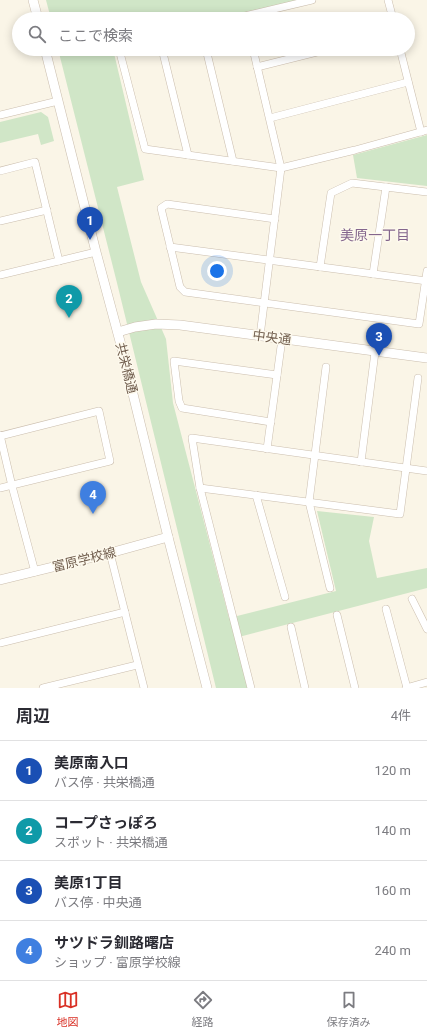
<!DOCTYPE html>
<html lang="ja">
<meta charset="utf-8">
<style>
:root{--surface:#fff;--page:#f7f7f7;--text:#2b2b33;--muted:#7c7c81;--line:#e1e1e2;--accent:#d93025}
body{margin:0;font-family:Roboto,"Noto Sans JP",sans-serif;background:var(--page);color:var(--text)}
.you{position:absolute;left:217px;top:271px;width:14px;height:14px;margin:-10px;border:3px solid #fff;border-radius:50%;background:#1a73e8;box-shadow:0 0 0 6px #1a73e833}
.badge{display:grid;place-items:center;width:26px;height:26px;border-radius:50%;background:var(--accent);color:#fff;font-size:13px;font-weight:700}
.pin{position:absolute;translate:-50% -33px;filter:drop-shadow(0 1px 2px #0008)}
.pin::after{content:'';position:absolute;top:21px;width:14px;height:12px;background:inherit;clip-path:polygon(0 0,100% 0,50% 100%)}
.list{margin:0;padding:0;list-style:none}
h2{display:flex;justify-content:space-between;align-items:center;height:52px;margin:0;padding:0 16px;font-size:17px}
h2 small{font-size:13px;font-weight:400;color:var(--muted)}
.list li{display:grid;grid-template-columns:26px 1fr auto;gap:12px;align-items:center;box-sizing:border-box;height:60px;padding:0 16px;border-top:1px solid var(--line)}
.list b{display:block;font-size:15px;white-space:nowrap}
.list p{margin:0;font-size:13px;white-space:nowrap;color:var(--muted)}
.list em{font-size:13px;font-style:normal;color:var(--muted)}
.icon{flex:none;width:22px;height:22px;fill:none;stroke:currentColor;stroke-width:2;stroke-linecap:round;stroke-linejoin:round}
.map{position:relative;flex:none;width:427px;height:688px;overflow:hidden}
.search{position:absolute;background:var(--surface);box-shadow:0 2px 10px #0003;left:12px;right:12px;top:12px;height:44px;display:flex;align-items:center;gap:10px;box-sizing:border-box;padding:0 14px;border-radius:22px;color:var(--muted);font-size:15px}
.sheet{height:292px;background:var(--surface)}
nav{display:flex;justify-content:space-around;align-items:center;box-sizing:border-box;height:56px;border-top:1px solid var(--line);background:var(--surface);font-size:11px;color:var(--muted)}
nav a{display:grid;justify-items:center;gap:2px}
nav .on{color:var(--accent)}
.map>svg:first-child{display:block}
.green{fill:#d0e6c7}
.lines{fill:none;stroke-linecap:round;stroke-linejoin:round}
.minor-casing{stroke:#cbbeae;stroke-width:8}
.tertiary-casing{stroke:#cbbeae;stroke-width:10}
.minor{stroke:#fff;stroke-width:7}
.tertiary{stroke:#fff;stroke-width:9}
.labels{text-anchor:middle;stroke-width:3;stroke-linejoin:round;paint-order:stroke}
.street-label{font-size:13px;fill:#715e4e;stroke:#fdf9ed}
.neighbourhood-label{font-size:14px;fill:#84668d;stroke:#fdf9ed}
</style>
<div class="map">
<svg width="427" height="688" viewBox="0 0 427 688">
<rect width="100%" height="100%" fill="#faf5e7"/>
<!-- green -->
<g class="green">
<path d="M46,0H300L225,19H51Z"/>
<path d="M58,49H113L144,180L117,187L141,282L166,339L173,403L229,618L336,591L317,511L374,517L369,541L377,578L427,568V588L235,638L248,688H216L117,283Z"/>
<path d="M41,112L48,117L54,141L41,145L38,134L0,143V122Z"/>
<path d="M427,135V186L357,178L353,155Z"/>
</g>
<g class="lines">
<defs>
<g id="minor">
<path d="M388,0L393,19"/>
<path d="M232,19L312,0"/>
<path d="M119,49L145,149L281,168L355,150L427,130"/>
<path d="M162,49L188,155"/>
<path d="M206,49L233,161"/>
<path d="M253,49L281,168L260,336"/>
<path d="M400,49L421,132"/>
<path d="M257,67L329,49"/>
<path d="M0,115L58,101"/>
<path d="M270,118L408,82"/>
<path d="M0,171L35,162L59,261"/>
<path d="M275,219L167,204L161,208L180,287L185,292L419,324L427,271"/>
<path d="M0,221L47,210"/>
<path d="M170,247L427,281"/>
<path d="M320,267L331,193L352,183L427,192"/>
<path d="M373,274L386,187"/>
<path d="M0,275L96,252"/>
<path d="M326,367L309,502L330,588"/>
<path d="M271,422L182,408L179,401L174,361L277,375"/>
<path d="M0,435L12,486L35,572"/>
<path d="M0,436L99,411L110,461L0,488"/>
<path d="M267,449L282,339"/>
<path d="M361,462L375,352"/>
<path d="M200,488L400,514L418,378"/>
<path d="M256,495L285,597"/>
<path d="M110,553L144,688"/>
<path d="M412,599L427,629"/>
<path d="M386,609L407,688"/>
<path d="M337,615L355,688"/>
<path d="M291,627L305,688"/>
<path d="M0,643L125,612"/>
<path d="M43,688L137,665"/>
<path d="M251,688L200,488L192,438L427,471"/>
<path d="M406,688L427,682"/>
</g>
<g id="tertiary">
<path d="M33,0L38,19"/>
<path d="M45,49L96,252L121,345L168,537L207,688"/>
<path d="M118,332L135,327L156,324L180,325L427,358"/>
<path d="M0,580L110,553L168,537"/>
</g>
</defs>
<!-- minor casing -->
<use href="#minor" class="minor-casing"/>
<!-- tertiary casing -->
<use href="#tertiary" class="tertiary-casing"/>
<!-- minor -->
<use href="#minor" class="minor"/>
<!-- tertiary -->
<use href="#tertiary" class="tertiary"/>
</g>
<g class="labels">
<!-- street labels -->
<g class="street-label">
<text transform="translate(272 337) rotate(8)" y="5">中央通</text>
<text transform="translate(127 368) rotate(76)" y="5">共栄橋通</text>
<text transform="translate(84 559) rotate(-14)" y="5">富原学校線</text>
</g>
<!-- neighbourhood labels -->
<g class="neighbourhood-label">
<text x="375" y="240">美原一丁目</text>
</g>
</g>
</svg>
<div class="you"></div>
<div class="pin badge" style="left:90px;top:240px;background:#1a4fb4">1</div>
<div class="pin badge" style="left:69px;top:318px;background:#0f9aa8">2</div>
<div class="pin badge" style="left:379px;top:356px;background:#1a4fb4">3</div>
<div class="pin badge" style="left:93px;top:514px;background:#3f7fe0">4</div>
<div class="search"><svg class="icon" aria-label="search" viewBox="0 0 24 24"><circle cx="10" cy="10" r="6"/><path d="M15 15l6 6"/></svg>ここで検索</div>
</div>
<section class="sheet">
<h2>周辺<small>4件</small></h2>
<ul class="list">
<li><span class="badge" style="background:#1a4fb4">1</span><div><b>美原南入口</b><p>バス停 · 共栄橋通</p></div><em>120 m</em></li>
<li><span class="badge" style="background:#0f9aa8">2</span><div><b>コープさっぽろ</b><p>スポット · 共栄橋通</p></div><em>140 m</em></li>
<li><span class="badge" style="background:#1a4fb4">3</span><div><b>美原1丁目</b><p>バス停 · 中央通</p></div><em>160 m</em></li>
<li><span class="badge" style="background:#3f7fe0">4</span><div><b>サツドラ釧路曙店</b><p>ショップ · 富原学校線</p></div><em>240 m</em></li>
</ul>
</section>
<nav>
<a class="on"><svg class="icon" aria-label="map" viewBox="0 0 24 24"><path d="M3 6l6-2 6 2 6-2v14l-6 2-6-2-6 2zM9 4v14M15 6v14"/></svg>地図</a>
<a><svg class="icon" aria-label="directions" viewBox="0 0 24 24"><path d="M12 3l9 9-9 9-9-9zM9 14v-3h6M13 9l2 2-2 2"/></svg>経路</a>
<a><svg class="icon" aria-label="saved" viewBox="0 0 24 24"><path d="M7 4h10v16l-5-4-5 4z"/></svg>保存済み</a>
</nav>
